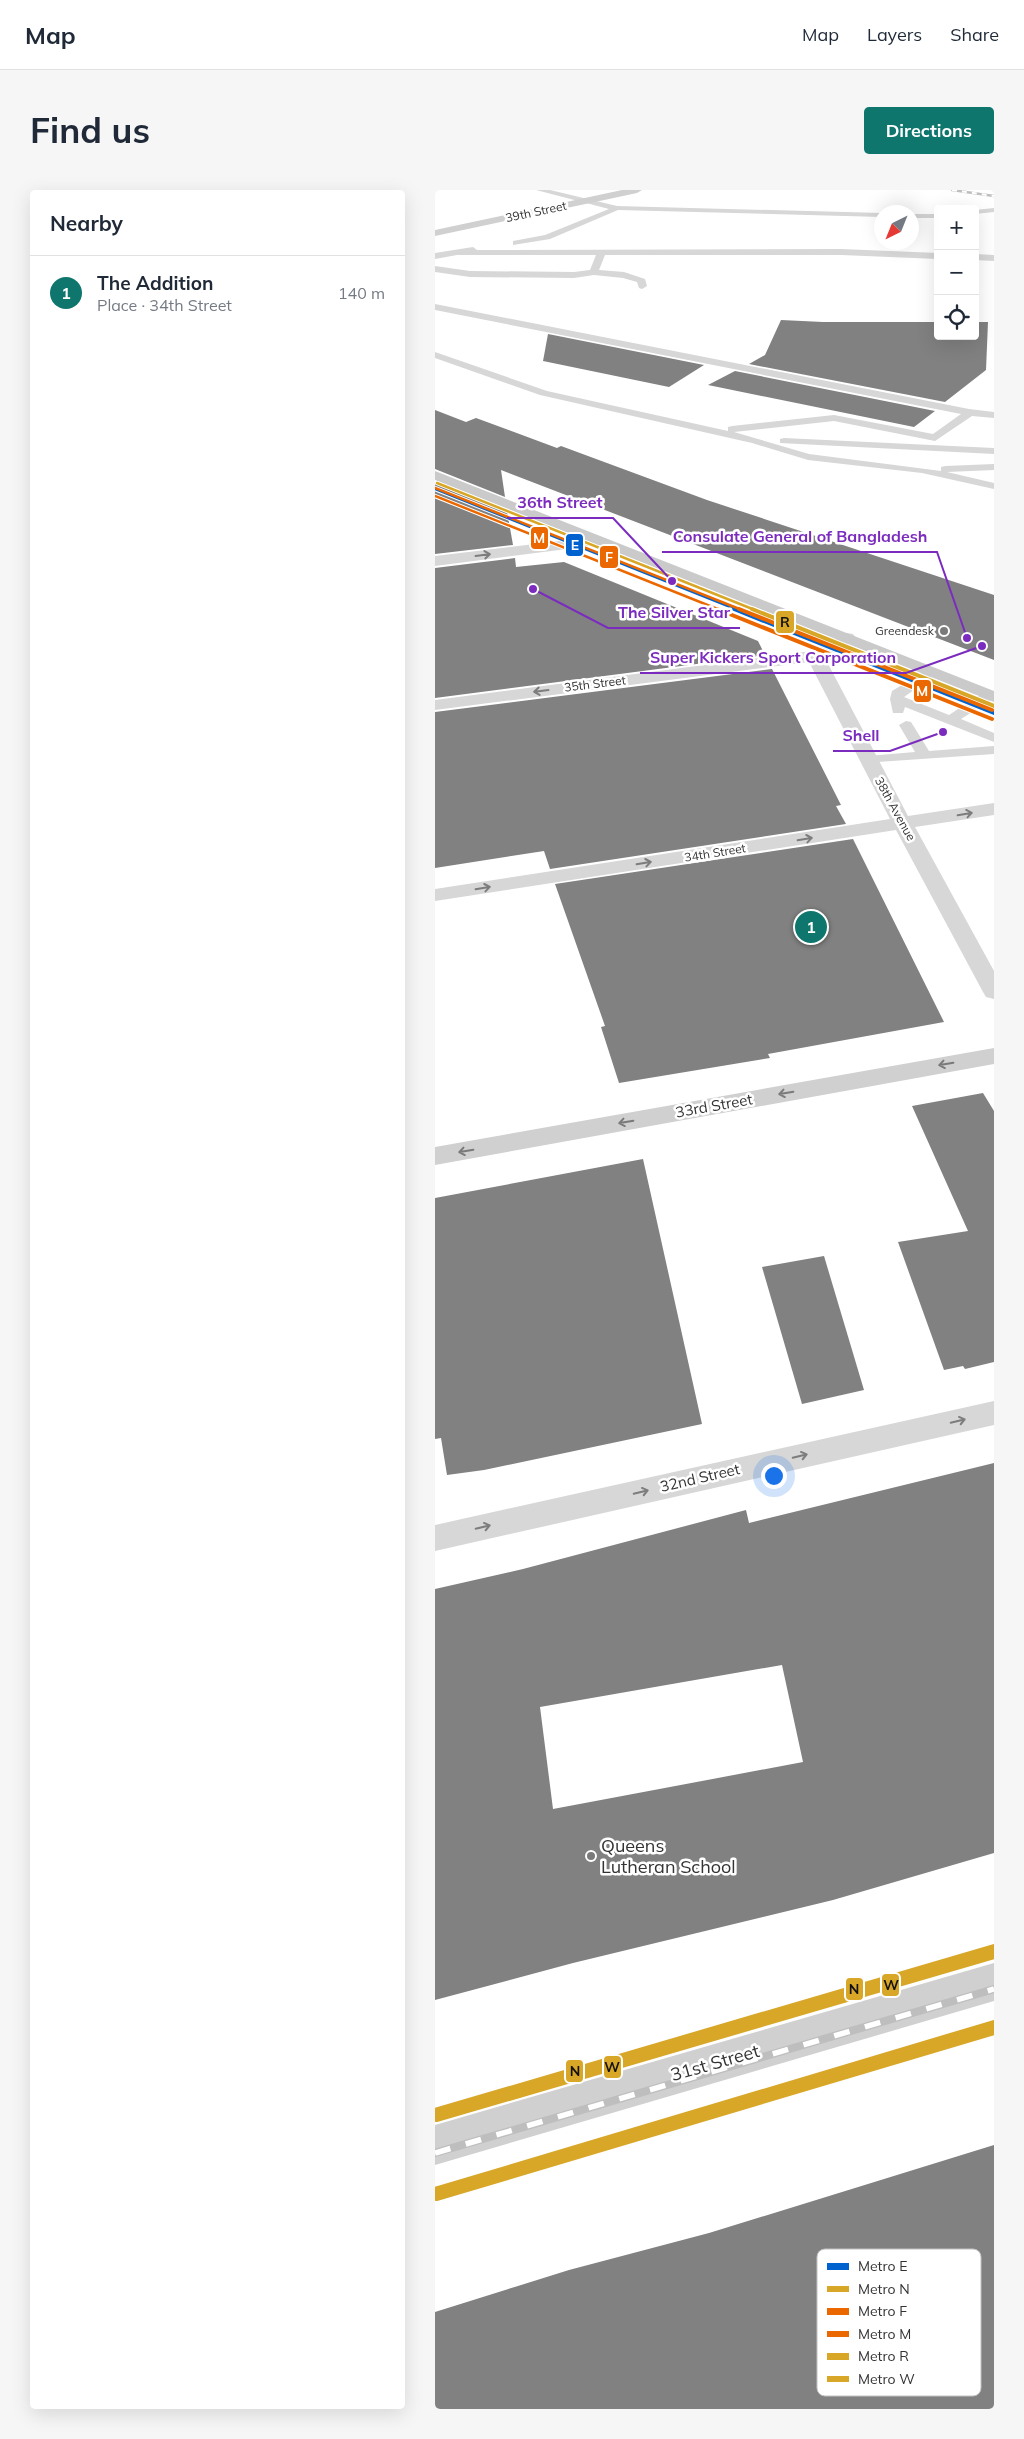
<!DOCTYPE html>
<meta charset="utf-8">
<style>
:root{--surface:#fff;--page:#f6f6f7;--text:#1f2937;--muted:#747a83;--line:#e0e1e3;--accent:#0f766e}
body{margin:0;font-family:Mulish,sans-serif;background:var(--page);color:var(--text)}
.controls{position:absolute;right:15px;top:15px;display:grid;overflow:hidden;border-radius:5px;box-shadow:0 5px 20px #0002}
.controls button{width:45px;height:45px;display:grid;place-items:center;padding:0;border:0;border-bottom:1px solid var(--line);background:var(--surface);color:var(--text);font:25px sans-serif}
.compass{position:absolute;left:439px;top:15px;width:45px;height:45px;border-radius:50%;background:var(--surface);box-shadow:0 5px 20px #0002;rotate:223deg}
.you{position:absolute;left:338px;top:1285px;width:18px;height:18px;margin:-12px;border:4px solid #fff;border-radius:50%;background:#1a73e8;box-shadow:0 0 0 8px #1a73e833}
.badge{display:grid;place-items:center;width:32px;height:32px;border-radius:50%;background:var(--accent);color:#fff;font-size:16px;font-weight:700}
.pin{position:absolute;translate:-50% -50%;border:2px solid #fff;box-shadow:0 1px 5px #0006}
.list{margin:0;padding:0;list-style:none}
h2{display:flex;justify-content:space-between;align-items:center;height:65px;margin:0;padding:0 20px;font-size:21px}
h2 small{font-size:16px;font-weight:400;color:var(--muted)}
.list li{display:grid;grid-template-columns:32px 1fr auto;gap:15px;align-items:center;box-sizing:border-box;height:75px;padding:0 20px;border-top:1px solid var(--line)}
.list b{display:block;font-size:19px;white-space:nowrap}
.list p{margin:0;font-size:16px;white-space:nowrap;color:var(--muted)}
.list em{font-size:16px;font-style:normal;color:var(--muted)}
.icon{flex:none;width:28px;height:28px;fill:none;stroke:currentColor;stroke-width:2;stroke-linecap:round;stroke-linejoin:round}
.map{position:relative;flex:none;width:559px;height:2219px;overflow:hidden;border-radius:5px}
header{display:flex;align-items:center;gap:30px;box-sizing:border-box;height:70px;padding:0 25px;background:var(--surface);border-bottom:1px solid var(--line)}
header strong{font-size:24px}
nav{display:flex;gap:28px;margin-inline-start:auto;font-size:18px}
.intro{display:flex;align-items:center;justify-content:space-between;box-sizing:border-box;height:120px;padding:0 30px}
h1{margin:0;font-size:35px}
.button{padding:12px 22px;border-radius:5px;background:var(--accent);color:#fff;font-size:18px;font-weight:700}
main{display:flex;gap:30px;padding:0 30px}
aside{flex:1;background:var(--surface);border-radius:5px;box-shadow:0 5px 20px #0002}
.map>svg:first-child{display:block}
.building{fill:#818181;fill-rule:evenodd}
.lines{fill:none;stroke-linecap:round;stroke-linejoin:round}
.lane{fill:#d7d7d7;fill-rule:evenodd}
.street{fill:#d7d7d7;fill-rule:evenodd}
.secondary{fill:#d0d0d0;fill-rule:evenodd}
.primary{fill:#cacaca;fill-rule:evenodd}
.rail-far1-casing{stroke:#bebebe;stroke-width:2.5}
.rail-casing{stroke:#bebebe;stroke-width:8}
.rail-far1{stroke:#fff;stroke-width:2;stroke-dasharray:5;stroke-linecap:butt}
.rail{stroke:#fff;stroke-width:5.5;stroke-dasharray:16;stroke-linecap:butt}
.metro-1-far1-casing{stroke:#fff;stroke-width:4.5}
.metro-1-casing{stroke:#fff;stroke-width:6}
.metro-2-casing{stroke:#fff;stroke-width:11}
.metro-3-far1-casing{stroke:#fff;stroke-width:4.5}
.metro-3-casing{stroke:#fff;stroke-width:6}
.metro-4-far1-casing{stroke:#fff;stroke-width:4.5}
.metro-4-casing{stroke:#fff;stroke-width:6}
.metro-5-far1-casing{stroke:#fff;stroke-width:4.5}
.metro-5-casing{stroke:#fff;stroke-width:6}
.metro-6-casing{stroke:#fff;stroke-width:11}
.metro-1-far1{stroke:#0062cf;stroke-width:2.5}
.metro-1{stroke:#0062cf;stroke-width:4}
.metro-2{stroke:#d9a728;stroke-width:8}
.metro-3-far1{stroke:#eb6800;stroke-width:2.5}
.metro-3{stroke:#eb6800;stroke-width:4}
.metro-4-far1{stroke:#eb6800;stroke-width:2.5}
.metro-4{stroke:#eb6800;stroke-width:4}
.metro-5-far1{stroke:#d9a728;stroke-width:2.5}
.metro-5{stroke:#d9a728;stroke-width:4}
.metro-6{stroke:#d9a728;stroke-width:8}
.oneway{stroke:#7d7d7d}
.oneway2{stroke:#7a7a7a}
.poi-dot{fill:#7a7a7a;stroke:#fff;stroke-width:2}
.labels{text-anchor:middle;stroke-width:5;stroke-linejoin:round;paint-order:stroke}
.far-street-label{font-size:12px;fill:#333;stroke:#fff}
.far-poi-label{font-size:12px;fill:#333;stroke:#fff;text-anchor:end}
.street-label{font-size:15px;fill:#333;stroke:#fff}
.near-poi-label{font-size:18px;fill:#333;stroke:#fff;text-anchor:start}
.near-street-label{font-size:18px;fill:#333;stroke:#fff}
.key{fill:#fff;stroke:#c2c2c2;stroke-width:1}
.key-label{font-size:14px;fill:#333}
.leader{fill:none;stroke:#7b2cbf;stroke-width:2}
.callout-dot{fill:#7b2cbf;stroke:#fff;stroke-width:2}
.callout-label{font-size:16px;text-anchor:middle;font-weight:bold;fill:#7b2cbf;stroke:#fff;stroke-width:5;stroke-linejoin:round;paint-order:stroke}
.line-badge{stroke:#fff;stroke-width:2}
.badge-label{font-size:14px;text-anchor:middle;font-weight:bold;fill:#fff}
.pale-badge-label{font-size:14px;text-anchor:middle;font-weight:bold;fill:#111}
</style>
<header>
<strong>Map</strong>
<nav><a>Map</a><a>Layers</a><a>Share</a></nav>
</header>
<div class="intro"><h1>Find us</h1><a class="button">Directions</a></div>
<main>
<aside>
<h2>Nearby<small></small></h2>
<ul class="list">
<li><span class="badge">1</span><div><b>The Addition</b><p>Place · 34th Street</p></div><em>140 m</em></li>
</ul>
</aside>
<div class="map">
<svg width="559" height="2219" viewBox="0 0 559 2219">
<rect width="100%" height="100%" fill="#fff"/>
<!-- building -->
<g class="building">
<path d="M346,130L388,132H503V146H540V132H553L551,180L510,212L314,174L330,165Z"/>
<path d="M113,144L269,175L234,197L108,171Z"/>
<path d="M300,181L500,221L479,237L273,195Z"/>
<path d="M0,220L31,232L41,228L122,258L126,256L272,310L559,405V470L66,280L70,307L0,279Z"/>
<path d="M0,292L72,321L78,355L0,364Z"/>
<path d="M80,368L81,377L129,372L323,451L330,465L0,508V378Z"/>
<path d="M337,479L406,615L401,616L411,634L115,679L109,661L0,678V522Z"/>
<path d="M418,649L509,832L333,864L335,868L184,893L166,837L170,836L120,694Z"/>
<path d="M548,903L559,921V1172L530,1179L528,1176L509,1180L463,1052L533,1041L477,916Z"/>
<path d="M208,969L267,1234L49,1280L12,1285L6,1248L0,1249V1008Z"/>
<path d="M389,1066L429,1200L367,1214L327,1077Z"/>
<path d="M559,1273V1663L398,1710L138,1773L0,1810V1399L88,1379L311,1320L314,1333ZM347,1475L368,1572L118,1619L105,1517Z"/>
<path d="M559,1955V2219H0V2122L134,2080L274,2043Z"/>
</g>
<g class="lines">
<!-- lane -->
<g class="lane">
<path d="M101,0H115L182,16L447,23V27L183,20L115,49L78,55V51L110,45L174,19Z"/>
<path d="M559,18V22L540,24V20Z"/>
<rect x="477" y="24" width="26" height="4"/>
<path d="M38,57L42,60L406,59L503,63V69L406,65H170L164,80L189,82L210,89L212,96L207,99L204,98L202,92L188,88L159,85L139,88L35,87L0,82V76L35,81L139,82L155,80L161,65H22L0,69V63Z"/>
<path d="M540,64L559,65V71L540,70Z"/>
<path d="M0,114L534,219L559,222V228L537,226L500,251L399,231L299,242L374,264L506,281V277L510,276L559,274V280L512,282L559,293V299L487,283L373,270L317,253L105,205L0,168V162L112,201L293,241V237L297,236L399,225L498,244L526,224L0,120Z"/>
<path d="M349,248L559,258V264L345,253V249Z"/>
<path d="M495,478L502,482L500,485L469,507L514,525L549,502H559V508L526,529L559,543V552L470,517L468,523H458L455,509L457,501Z"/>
<path d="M471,531L476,532L494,561L559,556V564L428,573L426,570L428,567L433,566L480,562L464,535Z"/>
</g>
<!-- street -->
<g class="street">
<path d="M165,346L173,351L171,354L0,376V366Z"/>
<path d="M412,443L418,444L421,448L418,452L390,468L473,626L559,613V625L480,637L559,781V809L551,807L548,802L461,640L0,711V699L455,629L374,472L0,520V510L376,461Z"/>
<path d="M559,1211V1235L0,1361V1335Z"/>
</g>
<!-- secondary -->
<g class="secondary">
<path d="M187,0H207L202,3L0,46V40Z"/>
<path d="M559,858V874L0,975V957Z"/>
<path d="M559,1773V1811L0,1975V1935Z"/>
</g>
<!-- primary -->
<path class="primary" d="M0,281L559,501V512L0,290Z"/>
<defs>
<path id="rail-far1" d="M517,0L559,6"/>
<path id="rail" d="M0,1963L559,1799"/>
</defs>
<!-- rail-far1 casing -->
<use href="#rail-far1" class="rail-far1-casing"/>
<!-- rail casing -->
<use href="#rail" class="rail-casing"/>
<!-- rail-far1 -->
<use href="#rail-far1" class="rail-far1"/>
<!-- rail -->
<use href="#rail" class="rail"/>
<defs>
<path id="metro-1-far1" d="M0,299L303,420"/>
<path id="metro-1" d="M299,419L559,523"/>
<g id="metro-2">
<path d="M0,1922L559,1758"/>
<path d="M0,2001L559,1834"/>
</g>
<path id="metro-3-far1" d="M0,298L307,420"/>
<path id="metro-3" d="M304,419L557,520"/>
<path id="metro-4-far1" d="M0,306L285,420"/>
<path id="metro-4" d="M282,419L557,529"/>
<path id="metro-5-far1" d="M2,293L320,420"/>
<path id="metro-5" d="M317,419L559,516"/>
<g id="metro-6">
<path d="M2,1928L559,1765"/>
<path d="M2,2007L559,1841"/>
</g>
</defs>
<!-- metro-1-far1 casing -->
<use href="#metro-1-far1" class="metro-1-far1-casing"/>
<!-- metro-1 casing -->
<use href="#metro-1" class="metro-1-casing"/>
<!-- metro-2 casing -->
<use href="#metro-2" class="metro-2-casing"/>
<!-- metro-3-far1 casing -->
<use href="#metro-3-far1" class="metro-3-far1-casing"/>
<!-- metro-3 casing -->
<use href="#metro-3" class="metro-3-casing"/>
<!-- metro-4-far1 casing -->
<use href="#metro-4-far1" class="metro-4-far1-casing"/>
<!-- metro-4 casing -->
<use href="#metro-4" class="metro-4-casing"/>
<!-- metro-5-far1 casing -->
<use href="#metro-5-far1" class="metro-5-far1-casing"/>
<!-- metro-5 casing -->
<use href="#metro-5" class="metro-5-casing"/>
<!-- metro-6 casing -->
<use href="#metro-6" class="metro-6-casing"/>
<!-- metro-1-far1 -->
<use href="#metro-1-far1" class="metro-1-far1"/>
<!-- metro-1 -->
<use href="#metro-1" class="metro-1"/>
<!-- metro-2 -->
<use href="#metro-2" class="metro-2"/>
<!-- metro-3-far1 -->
<use href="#metro-3-far1" class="metro-3-far1"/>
<!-- metro-3 -->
<use href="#metro-3" class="metro-3"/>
<!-- metro-4-far1 -->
<use href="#metro-4-far1" class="metro-4-far1"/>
<!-- metro-4 -->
<use href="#metro-4" class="metro-4"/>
<!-- metro-5-far1 -->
<use href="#metro-5-far1" class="metro-5-far1"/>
<!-- metro-5 -->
<use href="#metro-5" class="metro-5"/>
<!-- metro-6 -->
<use href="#metro-6" class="metro-6"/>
</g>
<!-- one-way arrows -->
<defs><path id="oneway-shaft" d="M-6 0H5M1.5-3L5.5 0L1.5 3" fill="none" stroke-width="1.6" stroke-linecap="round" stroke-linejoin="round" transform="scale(1.25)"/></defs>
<g class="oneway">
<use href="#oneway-shaft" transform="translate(48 365) rotate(-7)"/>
<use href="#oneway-shaft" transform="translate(106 501) rotate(173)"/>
<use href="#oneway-shaft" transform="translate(530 624) rotate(-10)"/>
<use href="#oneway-shaft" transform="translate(370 649) rotate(-9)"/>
<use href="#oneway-shaft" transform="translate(209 673) rotate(-9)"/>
<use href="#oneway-shaft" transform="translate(48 698) rotate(-9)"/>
<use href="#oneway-shaft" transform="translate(523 1231) rotate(-13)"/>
<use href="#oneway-shaft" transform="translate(365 1266) rotate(-13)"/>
<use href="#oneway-shaft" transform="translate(206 1302) rotate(-13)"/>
<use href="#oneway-shaft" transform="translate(48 1337) rotate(-13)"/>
</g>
<g class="oneway2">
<use href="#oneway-shaft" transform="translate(511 874) rotate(170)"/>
<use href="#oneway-shaft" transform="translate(351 903) rotate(170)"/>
<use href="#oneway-shaft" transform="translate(191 932) rotate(170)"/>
<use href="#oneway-shaft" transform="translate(31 961) rotate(170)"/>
</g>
<!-- markers -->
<g class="poi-dot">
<circle cx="509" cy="441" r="5"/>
<circle cx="156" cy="1666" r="5"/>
</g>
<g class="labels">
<!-- far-street labels -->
<g class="far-street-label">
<text transform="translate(101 22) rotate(-12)" y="4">39th Street</text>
<text transform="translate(160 494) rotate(-7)" y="4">35th Street</text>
<text transform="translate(460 619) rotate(61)" y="4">38th Avenue</text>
<text transform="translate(280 663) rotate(-9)" y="4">34th Street</text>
</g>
<!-- far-poi labels -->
<g class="far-poi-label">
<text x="499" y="445">Greendesk</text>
</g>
<!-- street labels -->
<g class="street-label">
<text transform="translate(279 916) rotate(-10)" y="5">33rd Street</text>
<text transform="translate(265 1288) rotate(-13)" y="5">32nd Street</text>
</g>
<!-- near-poi labels -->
<g class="near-poi-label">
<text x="166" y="1662">Queens<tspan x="166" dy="21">Lutheran School</tspan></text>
</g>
<!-- near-street labels -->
<g class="near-street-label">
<text transform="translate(280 1873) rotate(-16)" y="6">31st Street</text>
</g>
</g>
<!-- legend -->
<rect x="382" y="2059" width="164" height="147" rx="8" class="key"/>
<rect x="392" y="2073" width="22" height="7" fill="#0062cf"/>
<rect x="392" y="2096" width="22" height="6" fill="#d9a728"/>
<rect x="392" y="2118" width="22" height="7" fill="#eb6800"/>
<rect x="392" y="2141" width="22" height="6" fill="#eb6800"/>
<rect x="392" y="2163" width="22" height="7" fill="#d9a728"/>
<rect x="392" y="2186" width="22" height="6" fill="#d9a728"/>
<g class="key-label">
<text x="423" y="2081">Metro E</text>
<text x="423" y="2104">Metro N</text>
<text x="423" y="2126">Metro F</text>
<text x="423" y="2149">Metro M</text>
<text x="423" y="2171">Metro R</text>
<text x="423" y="2194">Metro W</text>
</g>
<!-- callouts -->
<path class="leader" d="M237 391L178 328H72M532 448L502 362H227M98 399L173 438H305M547 456L471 483H205M508 542L455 561H398"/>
<g class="callout-dot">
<circle cx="237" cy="391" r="5"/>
<circle cx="532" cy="448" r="5"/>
<circle cx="98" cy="399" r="5"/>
<circle cx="547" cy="456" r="5"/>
<circle cx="508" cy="542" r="5"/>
</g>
<g class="callout-label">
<text x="125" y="318">36th Street</text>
<text x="365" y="352">Consulate General of Bangladesh</text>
<text x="239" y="428">The Silver Star</text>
<text x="338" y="473">Super Kickers Sport Corporation</text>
<text x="426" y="551">Shell</text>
</g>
<g class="line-badge">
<rect x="95" y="336" width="19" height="24" rx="5" fill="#eb6800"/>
<rect x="130" y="343" width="19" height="24" rx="5" fill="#0062cf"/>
<rect x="164" y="355" width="20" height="24" rx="5" fill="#eb6800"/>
<rect x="340" y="420" width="20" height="24" rx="5" fill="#d9a728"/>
<rect x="478" y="489" width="19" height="24" rx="5" fill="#eb6800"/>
<rect x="446" y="1783" width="19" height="24" rx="5" fill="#d9a728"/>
<rect x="410" y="1787" width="19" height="24" rx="5" fill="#d9a728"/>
<rect x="168" y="1865" width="19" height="24" rx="5" fill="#d9a728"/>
<rect x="130" y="1869" width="19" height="24" rx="5" fill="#d9a728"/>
</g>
<g class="badge-label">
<text x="104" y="353">M</text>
<text x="140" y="360">E</text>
<text x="174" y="372">F</text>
<text x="487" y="506">M</text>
</g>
<g class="pale-badge-label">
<text x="350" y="437">R</text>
<text x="456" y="1800">W</text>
<text x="419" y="1804">N</text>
<text x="177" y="1882">W</text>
<text x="140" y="1886">N</text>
</g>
</svg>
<div class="controls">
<button>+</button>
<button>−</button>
<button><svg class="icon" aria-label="locate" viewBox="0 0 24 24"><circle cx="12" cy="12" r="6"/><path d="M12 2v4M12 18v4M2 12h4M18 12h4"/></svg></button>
</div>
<svg class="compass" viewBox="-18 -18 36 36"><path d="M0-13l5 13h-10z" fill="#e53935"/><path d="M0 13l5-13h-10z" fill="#747a83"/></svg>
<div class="you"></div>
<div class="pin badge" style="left:376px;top:737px">1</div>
</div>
</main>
